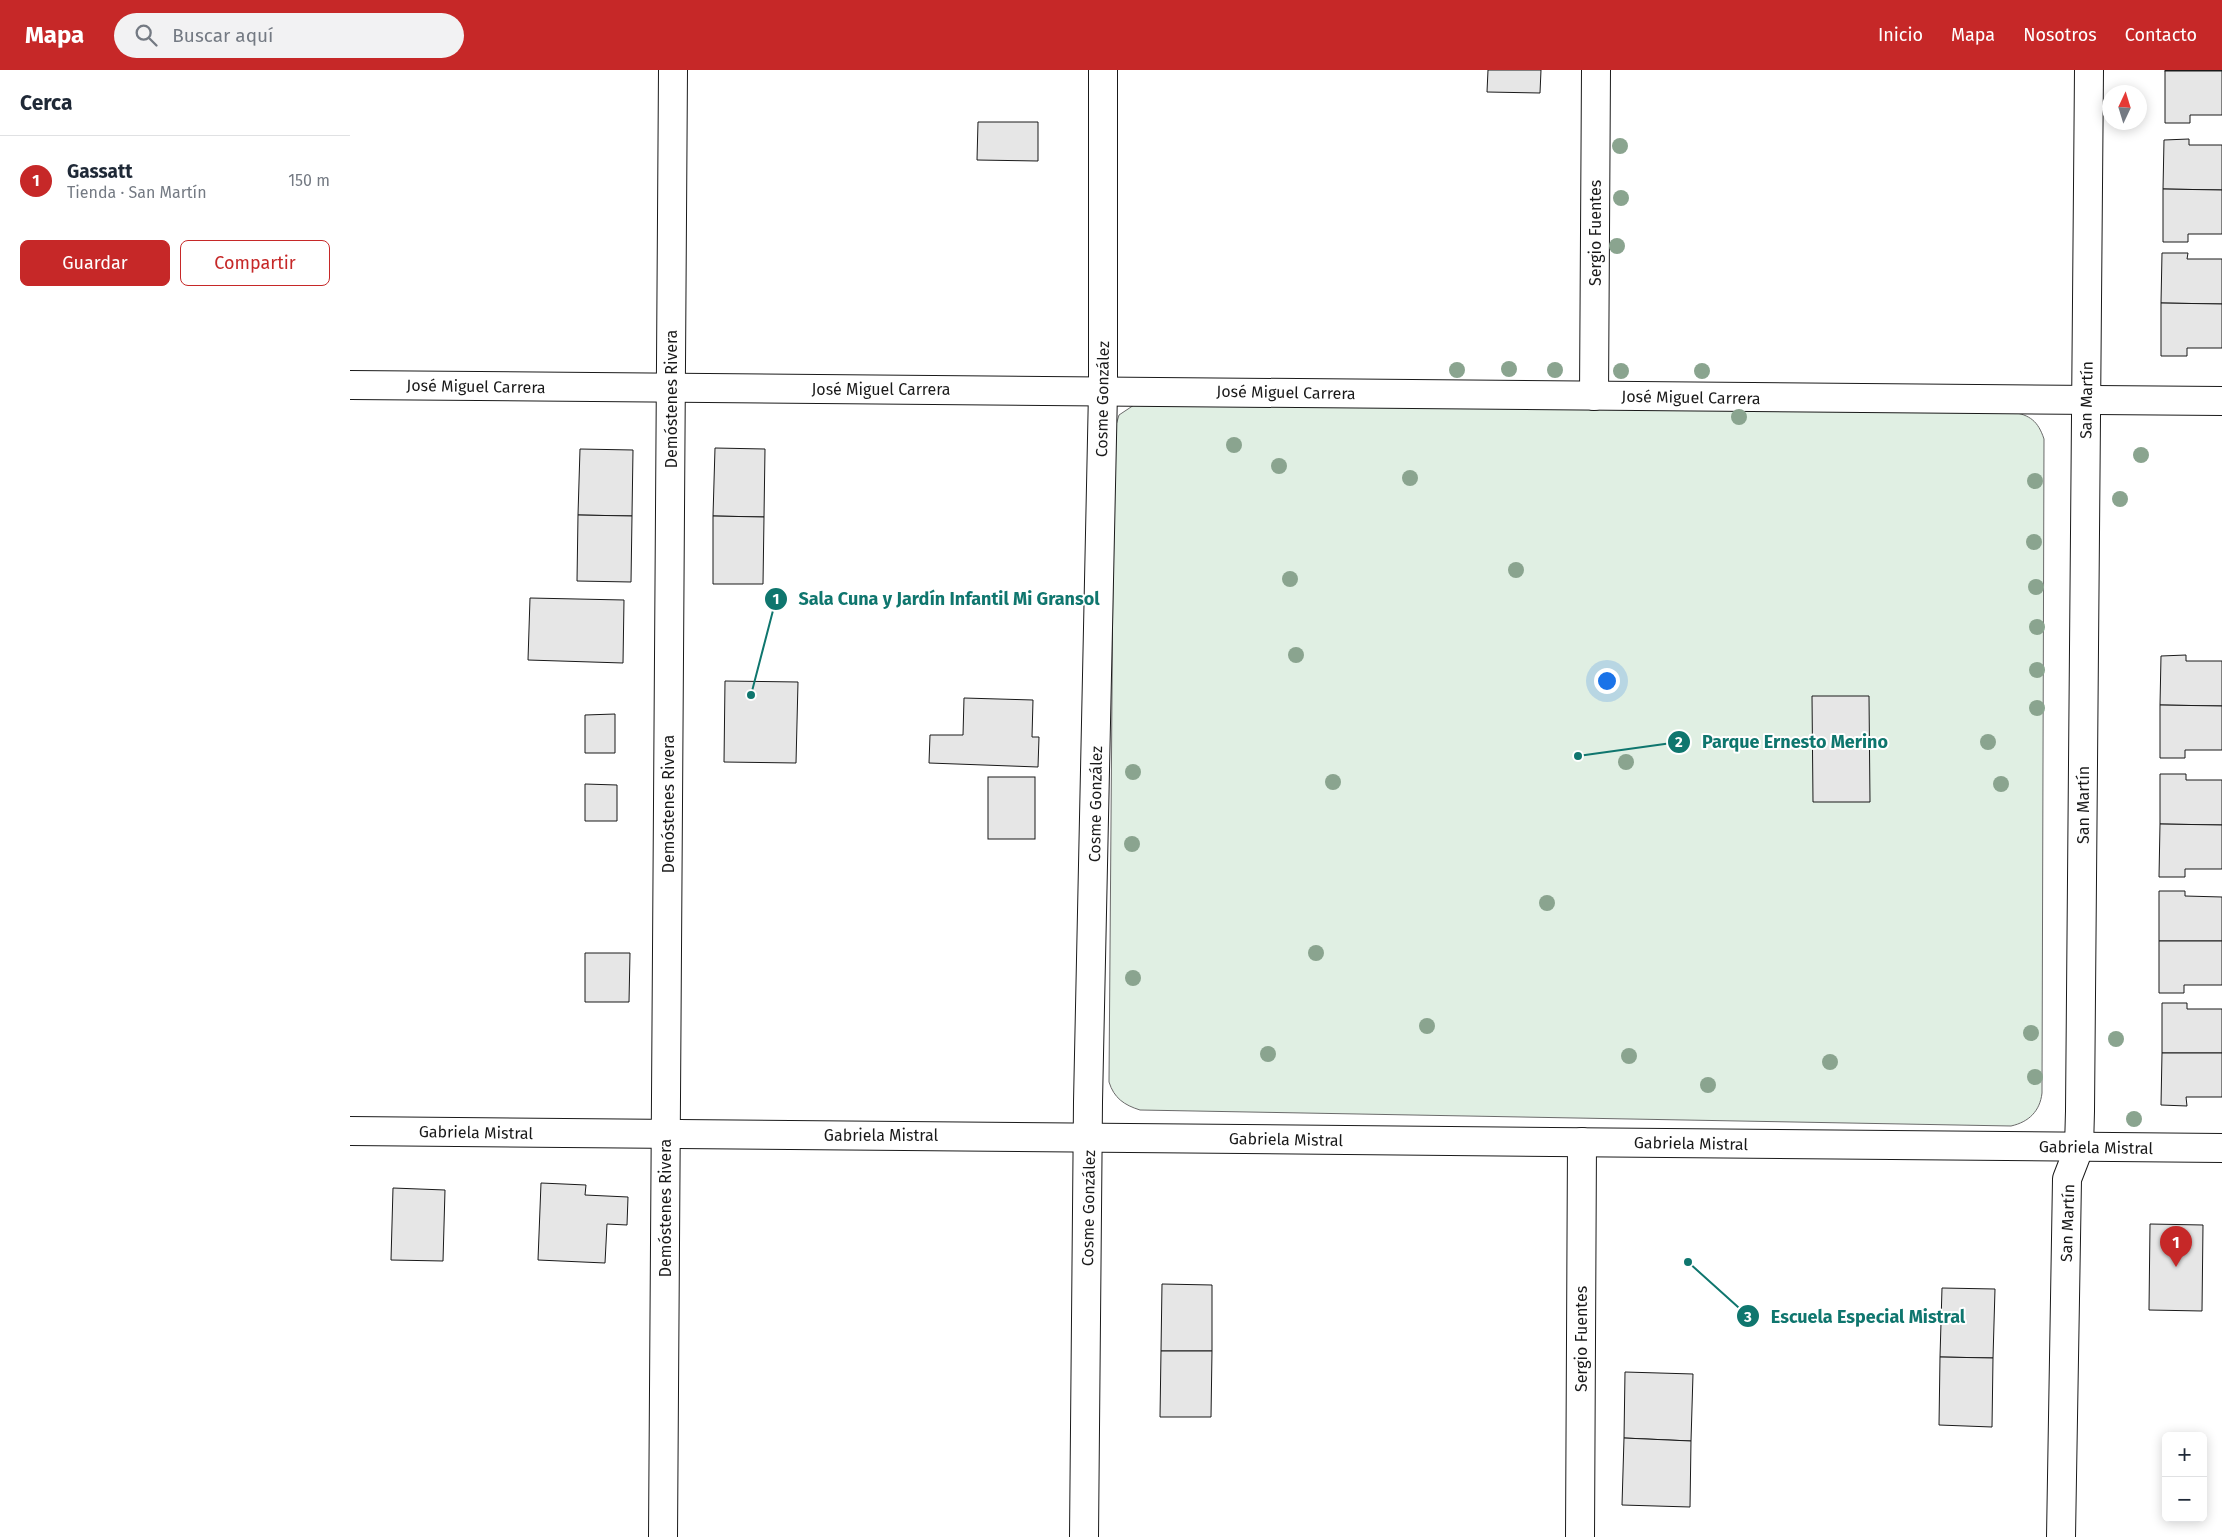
<!DOCTYPE html>
<html lang="es">
<meta charset="utf-8">
<style>
:root{--surface:#fff;--page:#f2f2f3;--text:#1f2937;--muted:#747a83;--line:#e0e1e3;--accent:#c62828}
body{margin:0;font-family:"Fira Sans",sans-serif;background:var(--page);color:var(--text)}
.controls{position:absolute;right:15px;bottom:15px;display:grid;overflow:hidden;border-radius:8px;box-shadow:0 2px 12px #0003}
.controls button{width:45px;height:45px;display:grid;place-items:center;padding:0;border:0;border-bottom:1px solid var(--line);background:var(--surface);color:var(--text);font:25px sans-serif}
.compass{position:absolute;left:1752px;top:15px;width:45px;height:45px;border-radius:50%;background:var(--surface);box-shadow:0 2px 12px #0003;rotate:4deg}
.you{position:absolute;left:1256px;top:610px;width:18px;height:18px;margin:-12px;border:4px solid #fff;border-radius:50%;background:#1a73e8;box-shadow:0 0 0 8px #1a73e833}
.badge{display:grid;place-items:center;width:32px;height:32px;border-radius:50%;background:var(--accent);color:#fff;font-size:16px;font-weight:700}
.pin{position:absolute;translate:-50% -41px;filter:drop-shadow(0 1px 2px #0008)}
.pin::after{content:'';position:absolute;top:26px;width:18px;height:15px;background:inherit;clip-path:polygon(0 0,100% 0,50% 100%)}
.list{margin:0;padding:0;list-style:none}
h2{display:flex;justify-content:space-between;align-items:center;height:65px;margin:0;padding:0 20px;font-size:21px}
h2 small{font-size:16px;font-weight:400;color:var(--muted)}
.list li{display:grid;grid-template-columns:32px 1fr auto;gap:15px;align-items:center;box-sizing:border-box;height:90px;padding:0 20px;border-top:1px solid var(--line)}
.list b{display:block;font-size:19px;white-space:nowrap}
.list p{margin:0;font-size:16px;white-space:nowrap;color:var(--muted)}
.list em{font-size:16px;font-style:normal;color:var(--muted)}
.actions{display:flex;gap:10px;padding:15px 20px}
.actions a{flex:1;padding:11px 0;border:1px solid var(--accent);border-radius:8px;text-align:center;font-size:18px;color:var(--accent)}
.actions .main{background:var(--accent);color:#fff}
.icon{flex:none;width:28px;height:28px;fill:none;stroke:currentColor;stroke-width:2;stroke-linecap:round;stroke-linejoin:round}
.map{position:relative;flex:none;width:1872px;height:1467px;overflow:hidden}
header{display:flex;align-items:center;gap:30px;box-sizing:border-box;height:70px;padding:0 25px;background:var(--accent);color:#fff}
header strong{font-size:24px}
nav{display:flex;gap:28px;margin-inline-start:auto;font-size:18px}
.search{width:350px;height:45px;background:var(--page);display:flex;align-items:center;gap:12px;box-sizing:border-box;padding:0 18px;border-radius:28px;color:var(--muted);font-size:19px}
main{display:flex}
aside{flex:1;background:var(--surface)}
.map>svg:first-child{display:block}
.green{fill:#e0efe3;stroke:#6a6a6a}
.building{fill:#e6e6e6;stroke:#1a1a1a}
.lines{fill:none;stroke-linecap:round;stroke-linejoin:round}
.minor-casing{stroke:#1a1a1a;stroke-width:30}
.tertiary-casing{stroke:#1a1a1a;stroke-width:30}
.minor{stroke:#fff;stroke-width:28}
.tertiary{stroke:#fff;stroke-width:28}
.tree{fill:#8aa48f}
.labels{text-anchor:middle;stroke-width:4;stroke-linejoin:round;paint-order:stroke}
.street-label{font-size:16px;fill:#1a1a1a;stroke:#fff}
.leader{fill:none;stroke:#0f766e;stroke-width:2}
.callout-dot{fill:#0f766e;stroke:#fff;stroke-width:2}
.mark-label{font-size:15px;text-anchor:middle;font-weight:bold;fill:#fff}
.callout-label{font-size:18px;text-anchor:middle;font-weight:bold;fill:#0f766e;stroke:#fff;stroke-width:4;stroke-linejoin:round;paint-order:stroke}
</style>
<header>
<strong>Mapa</strong>
<div class="search"><svg class="icon" aria-label="search" viewBox="0 0 24 24"><circle cx="10" cy="10" r="6"/><path d="M15 15l6 6"/></svg>Buscar aquí</div>
<nav><a>Inicio</a><a>Mapa</a><a>Nosotros</a><a>Contacto</a></nav>
</header>
<main>
<aside>
<h2>Cerca<small></small></h2>
<ul class="list">
<li><span class="badge">1</span><div><b>Gassatt</b><p>Tienda · San Martín</p></div><em>150 m</em></li>
</ul>
<div class="actions"><a class="main">Guardar</a><a>Compartir</a></div>
</aside>
<div class="map">
<svg width="1872" height="1467" viewBox="0 0 1872 1467">
<rect width="100%" height="100%" fill="#fff"/>
<!-- green -->
<path class="green" d="M784,335L1662,342C1680,345 1688,351 1694,369L1692,1023C1690,1041 1679,1052 1661,1056L790,1040C774,1035 764,1028 759,1012L764,362L769,345Z"/>
<!-- building -->
<g class="building">
<path d="M1138,0H1191L1190,23L1137,22Z"/>
<rect x="1815" y="0" width="57" height="1"/>
<path d="M1815,1H1872V45H1840V53H1815Z"/>
<path d="M628,52H688V91L627,90Z"/>
<path d="M1839,69V75H1872V120L1813,119L1814,70Z"/>
<path d="M1813,119L1872,120V164H1838V172H1813Z"/>
<path d="M1812,183H1838L1837,189H1872V234L1811,233Z"/>
<path d="M1811,233L1872,234V278H1837V286H1811Z"/>
<path d="M365,378L415,379L414,447L363,446Z"/>
<path d="M230,379L283,380L282,446L228,445Z"/>
<path d="M228,445L282,446L281,512L227,511Z"/>
<path d="M363,446L414,447L413,514H363Z"/>
<path d="M180,528L274,530L273,593L178,590Z"/>
<path d="M1836,585V591H1872V636L1810,635L1811,586Z"/>
<path d="M375,611L448,612L446,693L374,692Z"/>
<path d="M1462,626H1519L1520,732H1463Z"/>
<path d="M614,628L683,630L682,667H689L688,697L579,693L580,665H613Z"/>
<path d="M1810,635L1872,636V680H1835V688H1810Z"/>
<path d="M265,644V683H235V645Z"/>
<path d="M1810,704H1836V710H1872V755L1810,754Z"/>
<rect x="638" y="707" width="47" height="62"/>
<path d="M235,714L267,715V751H235Z"/>
<path d="M1810,754L1872,755V799H1835V807H1809Z"/>
<path d="M1809,821H1835V826L1872,827V871H1809Z"/>
<path d="M1809,871H1872V915H1834V923H1809Z"/>
<path d="M235,883H280L279,932H235Z"/>
<path d="M1812,933H1837V939H1872V983H1812Z"/>
<path d="M1812,983H1872V1027H1836L1837,1036L1811,1035Z"/>
<path d="M191,1113L236,1115L235,1125L278,1127L277,1155L257,1154L255,1193L188,1190Z"/>
<path d="M43,1118L95,1120L93,1191L41,1190Z"/>
<path d="M1800,1154L1853,1155L1852,1241L1799,1240Z"/>
<path d="M812,1214L862,1215V1281H811Z"/>
<path d="M1592,1218L1645,1219L1643,1288L1590,1287Z"/>
<path d="M811,1281H862L861,1347H810Z"/>
<path d="M1590,1287L1643,1288L1642,1357L1589,1355Z"/>
<path d="M1275,1302L1343,1304L1341,1371L1274,1368Z"/>
<path d="M1274,1368L1341,1371L1340,1437L1272,1435Z"/>
</g>
<g class="lines">
<defs>
<g id="minor">
<path d="M0,315L1872,331"/>
<path d="M1244,326L1246,0"/>
<path d="M0,1061L1872,1078"/>
<path d="M313,1467L323,0"/>
<path d="M734,1467L738,1032L753,321V0"/>
<path d="M1230,1467L1232,1072"/>
</g>
<path id="tertiary" d="M1711,1467L1717,1109L1729,1078L1730,1041L1739,0"/>
</defs>
<!-- minor casing -->
<use href="#minor" class="minor-casing"/>
<!-- tertiary casing -->
<use href="#tertiary" class="tertiary-casing"/>
<!-- minor -->
<use href="#minor" class="minor"/>
<!-- tertiary -->
<use href="#tertiary" class="tertiary"/>
</g>
<!-- trees -->
<g class="tree">
<circle cx="1270" cy="76" r="8"/>
<circle cx="1271" cy="128" r="8"/>
<circle cx="1267" cy="176" r="8"/>
<circle cx="1159" cy="299" r="8"/>
<circle cx="1107" cy="300" r="8"/>
<circle cx="1205" cy="300" r="8"/>
<circle cx="1271" cy="301" r="8"/>
<circle cx="1352" cy="301" r="8"/>
<circle cx="1389" cy="347" r="8"/>
<circle cx="884" cy="375" r="8"/>
<circle cx="1791" cy="385" r="8"/>
<circle cx="929" cy="396" r="8"/>
<circle cx="1060" cy="408" r="8"/>
<circle cx="1685" cy="411" r="8"/>
<circle cx="1770" cy="429" r="8"/>
<circle cx="1684" cy="472" r="8"/>
<circle cx="1166" cy="500" r="8"/>
<circle cx="940" cy="509" r="8"/>
<circle cx="1686" cy="517" r="8"/>
<circle cx="1687" cy="557" r="8"/>
<circle cx="946" cy="585" r="8"/>
<circle cx="1687" cy="600" r="8"/>
<circle cx="1687" cy="638" r="8"/>
<circle cx="1638" cy="672" r="8"/>
<circle cx="1276" cy="692" r="8"/>
<circle cx="783" cy="702" r="8"/>
<circle cx="983" cy="712" r="8"/>
<circle cx="1651" cy="714" r="8"/>
<circle cx="782" cy="774" r="8"/>
<circle cx="1197" cy="833" r="8"/>
<circle cx="966" cy="883" r="8"/>
<circle cx="783" cy="908" r="8"/>
<circle cx="1077" cy="956" r="8"/>
<circle cx="1681" cy="963" r="8"/>
<circle cx="1766" cy="969" r="8"/>
<circle cx="918" cy="984" r="8"/>
<circle cx="1279" cy="986" r="8"/>
<circle cx="1480" cy="992" r="8"/>
<circle cx="1685" cy="1007" r="8"/>
<circle cx="1358" cy="1015" r="8"/>
<circle cx="1784" cy="1049" r="8"/>
</g>
<g class="labels">
<!-- street labels -->
<g class="street-label">
<text transform="translate(1245 163) rotate(-90)" y="6">Sergio Fuentes</text>
<text transform="translate(126 316) rotate(1)" y="6">José Miguel Carrera</text>
<text x="531" y="325">José Miguel Carrera</text>
<text transform="translate(936 322) rotate(1)" y="6">José Miguel Carrera</text>
<text transform="translate(1341 327) rotate(1)" y="6">José Miguel Carrera</text>
<text transform="translate(321 329) rotate(-90)" y="6">Demóstenes Rivera</text>
<text transform="translate(752 329) rotate(-89)" y="6">Cosme González</text>
<text transform="translate(1736 330) rotate(-89)" y="6">San Martín</text>
<text transform="translate(318 734) rotate(-90)" y="6">Demóstenes Rivera</text>
<text transform="translate(745 734) rotate(-89)" y="6">Cosme González</text>
<text transform="translate(1733 735) rotate(-90)" y="6">San Martín</text>
<text transform="translate(126 1062) rotate(1)" y="6">Gabriela Mistral</text>
<text x="531" y="1071">Gabriela Mistral</text>
<text transform="translate(936 1069) rotate(1)" y="6">Gabriela Mistral</text>
<text transform="translate(1341 1073) rotate(1)" y="6">Gabriela Mistral</text>
<text transform="translate(1746 1077) rotate(1)" y="6">Gabriela Mistral</text>
<text transform="translate(315 1138) rotate(-90)" y="6">Demóstenes Rivera</text>
<text transform="translate(738 1138) rotate(-89)" y="6">Cosme González</text>
<text transform="translate(1717 1153) rotate(-88)" y="6">San Martín</text>
<text transform="translate(1231 1269) rotate(-90)" y="6">Sergio Fuentes</text>
</g>
</g>
<!-- callouts -->
<path class="leader" d="M401 625L426 529M1228 686L1329 672M1338 1192L1398 1246"/>
<g class="callout-dot">
<circle cx="401" cy="625" r="5"/>
<circle cx="1228" cy="686" r="5"/>
<circle cx="1338" cy="1192" r="5"/>
<circle cx="426" cy="529" r="12"/>
<circle cx="1329" cy="672" r="12"/>
<circle cx="1398" cy="1246" r="12"/>
</g>
<g class="mark-label">
<text x="426" y="534">1</text>
<text x="1329" y="677">2</text>
<text x="1398" y="1252">3</text>
</g>
<g class="callout-label">
<text x="599" y="535">Sala Cuna y Jardín Infantil Mi Gransol</text>
<text x="1445" y="678">Parque Ernesto Merino</text>
<text x="1518" y="1253">Escuela Especial Mistral</text>
</g>
</svg>
<div class="controls">
<button>+</button>
<button>−</button>
</div>
<svg class="compass" viewBox="-18 -18 36 36"><path d="M0-13l5 13h-10z" fill="#e53935"/><path d="M0 13l5-13h-10z" fill="#747a83"/></svg>
<div class="you"></div>
<div class="pin badge" style="left:1826px;top:1197px">1</div>
</div>
</main>
